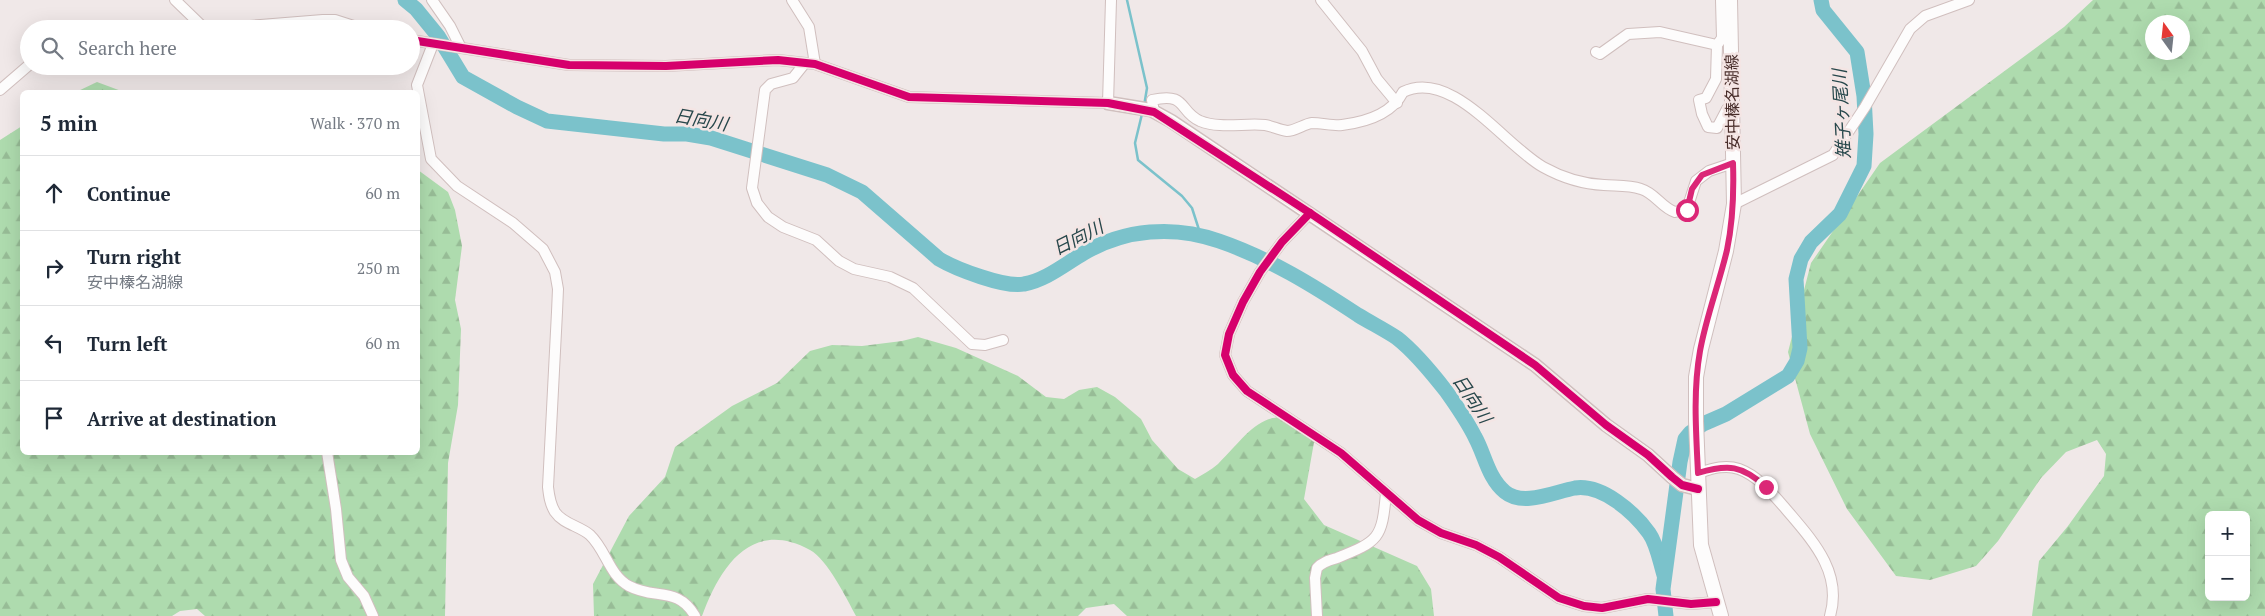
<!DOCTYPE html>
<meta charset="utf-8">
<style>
:root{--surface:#fff;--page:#f2f2f3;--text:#1f2937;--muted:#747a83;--line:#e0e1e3}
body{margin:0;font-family:"PT Serif","Noto Sans JP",serif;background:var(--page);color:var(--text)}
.controls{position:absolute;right:15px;bottom:15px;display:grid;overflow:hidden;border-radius:8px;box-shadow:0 5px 20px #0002}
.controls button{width:45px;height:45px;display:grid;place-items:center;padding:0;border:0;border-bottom:1px solid var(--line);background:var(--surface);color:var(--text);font:25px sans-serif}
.compass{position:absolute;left:2145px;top:15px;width:45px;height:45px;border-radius:50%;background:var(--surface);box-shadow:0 5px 20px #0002;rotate:345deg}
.stop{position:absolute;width:15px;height:15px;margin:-11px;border:4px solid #db2777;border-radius:50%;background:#fff}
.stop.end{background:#db2777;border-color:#fff;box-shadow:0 1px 5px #0008}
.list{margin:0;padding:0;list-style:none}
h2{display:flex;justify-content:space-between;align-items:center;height:65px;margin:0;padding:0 20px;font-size:21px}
h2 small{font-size:16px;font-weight:400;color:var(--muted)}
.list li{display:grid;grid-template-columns:32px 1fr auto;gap:15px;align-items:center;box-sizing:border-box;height:75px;padding:0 20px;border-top:1px solid var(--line)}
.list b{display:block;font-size:19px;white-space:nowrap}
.list p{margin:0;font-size:16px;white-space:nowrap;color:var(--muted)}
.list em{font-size:16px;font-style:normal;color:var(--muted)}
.icon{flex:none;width:28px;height:28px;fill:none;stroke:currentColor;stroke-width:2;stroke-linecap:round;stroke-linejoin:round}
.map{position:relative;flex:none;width:2265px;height:616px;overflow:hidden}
.search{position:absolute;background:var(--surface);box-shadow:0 5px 20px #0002;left:20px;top:20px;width:400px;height:55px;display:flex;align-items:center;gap:12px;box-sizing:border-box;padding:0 18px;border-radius:28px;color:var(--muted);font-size:19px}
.panel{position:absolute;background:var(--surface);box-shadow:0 5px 20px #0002;left:20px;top:90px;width:400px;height:365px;border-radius:8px}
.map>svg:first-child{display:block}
.forest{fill:url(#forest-firs);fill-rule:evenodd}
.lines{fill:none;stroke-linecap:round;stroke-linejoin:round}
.stream{stroke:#7bc2cb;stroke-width:2.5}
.river{stroke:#7bc2cb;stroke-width:15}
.minor-casing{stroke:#d0bfbe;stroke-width:12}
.tertiary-casing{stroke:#d0bfbe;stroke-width:15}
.secondary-casing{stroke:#d0bfbe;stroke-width:16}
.minor{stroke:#fdfcfc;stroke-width:10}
.tertiary{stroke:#fdfcfc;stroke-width:12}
.secondary{stroke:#fdfcfc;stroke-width:14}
.cycleway-casing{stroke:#f4e5e4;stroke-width:11}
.cycleway{stroke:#d6006c;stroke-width:8}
.route{stroke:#db2777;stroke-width:6}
.labels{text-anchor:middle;stroke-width:5;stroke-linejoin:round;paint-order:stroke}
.street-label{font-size:16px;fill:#472c29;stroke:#f4e5e4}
.water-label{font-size:18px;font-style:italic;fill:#27474b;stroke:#f4e5e4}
</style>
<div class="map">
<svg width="2265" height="616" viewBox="0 0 2265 616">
<defs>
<pattern id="forest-firs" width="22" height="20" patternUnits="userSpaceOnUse" patternTransform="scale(1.25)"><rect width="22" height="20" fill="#aedbae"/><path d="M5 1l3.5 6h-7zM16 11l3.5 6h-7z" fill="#97bc96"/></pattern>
</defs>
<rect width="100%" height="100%" fill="#f0e8e8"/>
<!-- forest -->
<g class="forest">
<path d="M2093,0H2265V616H2032L2039,561L2068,526L2104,476L2106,454L2097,440L2066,452L2041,478L1998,541L1976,566L1930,580L1896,576L1847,509L1810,434L1788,352L1811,263L1880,163L2064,27ZM2182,22V52H2152V22ZM2209,515H2246V597H2209Z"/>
<path d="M97,82L124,92H76Z"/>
<path d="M22,126V452H418V170L448,192L455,210L462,246L455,300L461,329L458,405L448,463L445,616H205L197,609L180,611L172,616H0V140Z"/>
<path d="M918,337L956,348L1018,376L1046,397L1064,399L1079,390L1097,387L1115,397L1141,419L1152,440L1178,469L1195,479C1203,474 1211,470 1218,464C1251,431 1267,398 1316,431L1304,499L1324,525L1417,566L1431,589L1434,616H1127L1114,604L1086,608L1078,616H856C847,599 827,559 810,550C751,518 720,567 702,616H594L593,584L629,516L665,477L675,447L732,406L777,383L810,351L832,345L862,346L902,341Z"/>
</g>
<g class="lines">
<!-- stream -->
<g class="stream">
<path d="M1127,0L1147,88L1144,106"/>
<path d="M1142,114L1135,143L1138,160L1182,196L1192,208L1201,236"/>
</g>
<!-- river -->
<g class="river">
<path d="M405,0L416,9L438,36L463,77L517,107L547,121L664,134H687L711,138L827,175L862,192L939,259C956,269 1005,288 1024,284C1046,280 1065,264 1084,253C1125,229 1174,225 1219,241C1269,258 1314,286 1358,315C1371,323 1385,330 1397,338C1415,352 1432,373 1446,391C1456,405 1467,421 1475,437C1485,455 1488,478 1505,492C1523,507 1554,492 1575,488C1602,484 1634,512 1649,533C1657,544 1660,562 1664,575"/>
<path d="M1666,616L1663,589L1680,462L1685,439L1690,433L1703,424L1726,414L1788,376L1797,361L1800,348L1796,279L1801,259L1811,242L1840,214L1864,166L1866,134L1864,96L1857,52L1823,10L1821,0"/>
</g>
<defs>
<g id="minor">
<path d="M175,0L205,29"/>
<path d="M432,0L450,26L461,48"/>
<path d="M792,0L809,27L815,64"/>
<path d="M1321,0L1362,51L1377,79L1397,103"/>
<path d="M212,29L323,20H335L363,29"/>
<path d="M411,40L569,65L666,66L778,60L815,64L909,97L1108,103L1111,0"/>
<path d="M433,44L417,85L431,159L457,186L513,223L543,249L555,272L558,289L557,312L548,487C549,496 550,504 555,512C563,524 580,526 590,535C606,550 609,575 629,586C655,600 678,586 695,616"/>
<path d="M1717,45L1716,79L1706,98L1699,100L1702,114L1708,127L1717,128L1727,109L1732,108"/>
<path d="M1596,52L1600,54L1628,34L1660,32L1717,45L1722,38L1721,0"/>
<path d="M805,63L793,78L771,84L765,90L752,188L757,203L768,217L783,227L816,240L839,261L854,269L890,277L913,288L972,344L985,345L1003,340"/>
<path d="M0,90L29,65"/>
<path d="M1154,112L1152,100C1188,92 1178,111 1200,121C1220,129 1244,123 1265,125C1272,126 1279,130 1287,131C1295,131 1304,124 1312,123C1322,123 1333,126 1342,125C1366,122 1392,114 1403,92C1452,68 1504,145 1543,167C1561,177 1582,184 1604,185C1616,186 1629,185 1641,189C1655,193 1662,208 1675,212L1687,209L1696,181L1709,171L1733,163"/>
<path d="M1734,204L1833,155L1865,107L1910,29L1925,16L1969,0"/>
<path d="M1310,213L1282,242L1260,272L1243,302L1229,334L1225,355L1233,375L1247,391L1341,453L1418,520L1441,533L1476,545L1499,557L1559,598L1584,606L1602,608L1648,599L1691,604L1716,602"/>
<path d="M327,452L336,509L341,560L348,577L364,596L373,616"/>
<path d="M1698,473C1711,469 1725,464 1739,469C1758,476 1772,493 1785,508C1811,539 1843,571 1830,616"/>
<path d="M1317,616L1315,578L1317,568C1322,562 1330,560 1337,558C1379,541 1382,539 1386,493"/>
</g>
<path id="tertiary" d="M1108,103L1151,110L1171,121L1535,365L1606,425L1648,455L1672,477L1682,485L1698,489"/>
<path id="secondary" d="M1721,616L1701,545L1696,421V377L1701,349L1726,251L1734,204L1730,0"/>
</defs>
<!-- minor casing -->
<use href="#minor" class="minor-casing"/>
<!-- tertiary casing -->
<use href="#tertiary" class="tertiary-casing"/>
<!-- secondary casing -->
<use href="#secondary" class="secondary-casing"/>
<!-- minor -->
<use href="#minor" class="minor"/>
<!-- tertiary -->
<use href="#tertiary" class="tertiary"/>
<!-- secondary -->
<use href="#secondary" class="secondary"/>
<defs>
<g id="cycleway">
<path d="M411,40L569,65L666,66L778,60L815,64L909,97L1108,103L1154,112L1310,213L1535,365L1606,425L1648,455L1672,477L1682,485L1698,489"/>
<path d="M1310,213L1282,242L1260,272L1243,302L1229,334L1225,355L1233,375L1247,391L1341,453L1418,520L1441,533L1476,545L1499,557L1559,598L1584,606L1602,608L1648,599L1691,604L1716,602"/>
</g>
</defs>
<!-- cycleway casing -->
<use href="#cycleway" class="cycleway-casing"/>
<!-- cycleway -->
<use href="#cycleway" class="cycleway"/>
</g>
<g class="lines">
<!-- route -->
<path class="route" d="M1687,210L1692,189L1702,175L1733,163C1734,193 1733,221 1727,250C1719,284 1706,317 1700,351C1693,391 1696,432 1698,473C1728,464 1742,465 1766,487"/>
</g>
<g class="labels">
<!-- street labels -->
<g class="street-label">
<text transform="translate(1732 102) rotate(-91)" y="6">安中榛名湖線</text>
</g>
<!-- water labels -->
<g class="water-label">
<text transform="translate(1842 114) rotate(-93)" y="6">雉子ヶ尾川</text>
<text transform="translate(701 120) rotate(10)" y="6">日向川</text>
<text transform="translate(1078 238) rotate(-27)" y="6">日向川</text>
<text transform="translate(1472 399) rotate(56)" y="6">日向川</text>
</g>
</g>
</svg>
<div class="controls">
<button>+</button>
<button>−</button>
</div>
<svg class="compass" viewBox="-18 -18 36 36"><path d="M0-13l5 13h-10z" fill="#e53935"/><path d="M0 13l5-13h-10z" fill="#747a83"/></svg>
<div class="stop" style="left:1687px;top:210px"></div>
<div class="stop end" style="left:1766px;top:487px"></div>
<div class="search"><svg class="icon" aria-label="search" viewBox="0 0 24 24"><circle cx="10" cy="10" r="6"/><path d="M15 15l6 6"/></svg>Search here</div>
<section class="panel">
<h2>5 min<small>Walk · 370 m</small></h2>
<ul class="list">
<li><svg class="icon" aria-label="ahead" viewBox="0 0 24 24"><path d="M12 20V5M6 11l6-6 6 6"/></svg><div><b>Continue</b></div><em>60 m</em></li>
<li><svg class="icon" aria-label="right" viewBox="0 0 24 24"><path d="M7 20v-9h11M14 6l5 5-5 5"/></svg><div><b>Turn right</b><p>安中榛名湖線</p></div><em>250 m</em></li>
<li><svg class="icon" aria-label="left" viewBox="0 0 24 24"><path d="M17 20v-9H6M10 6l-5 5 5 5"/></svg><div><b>Turn left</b></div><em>60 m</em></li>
<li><svg class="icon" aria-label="arrive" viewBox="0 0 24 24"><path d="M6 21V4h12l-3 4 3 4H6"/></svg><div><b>Arrive at destination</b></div></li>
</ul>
</section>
</div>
